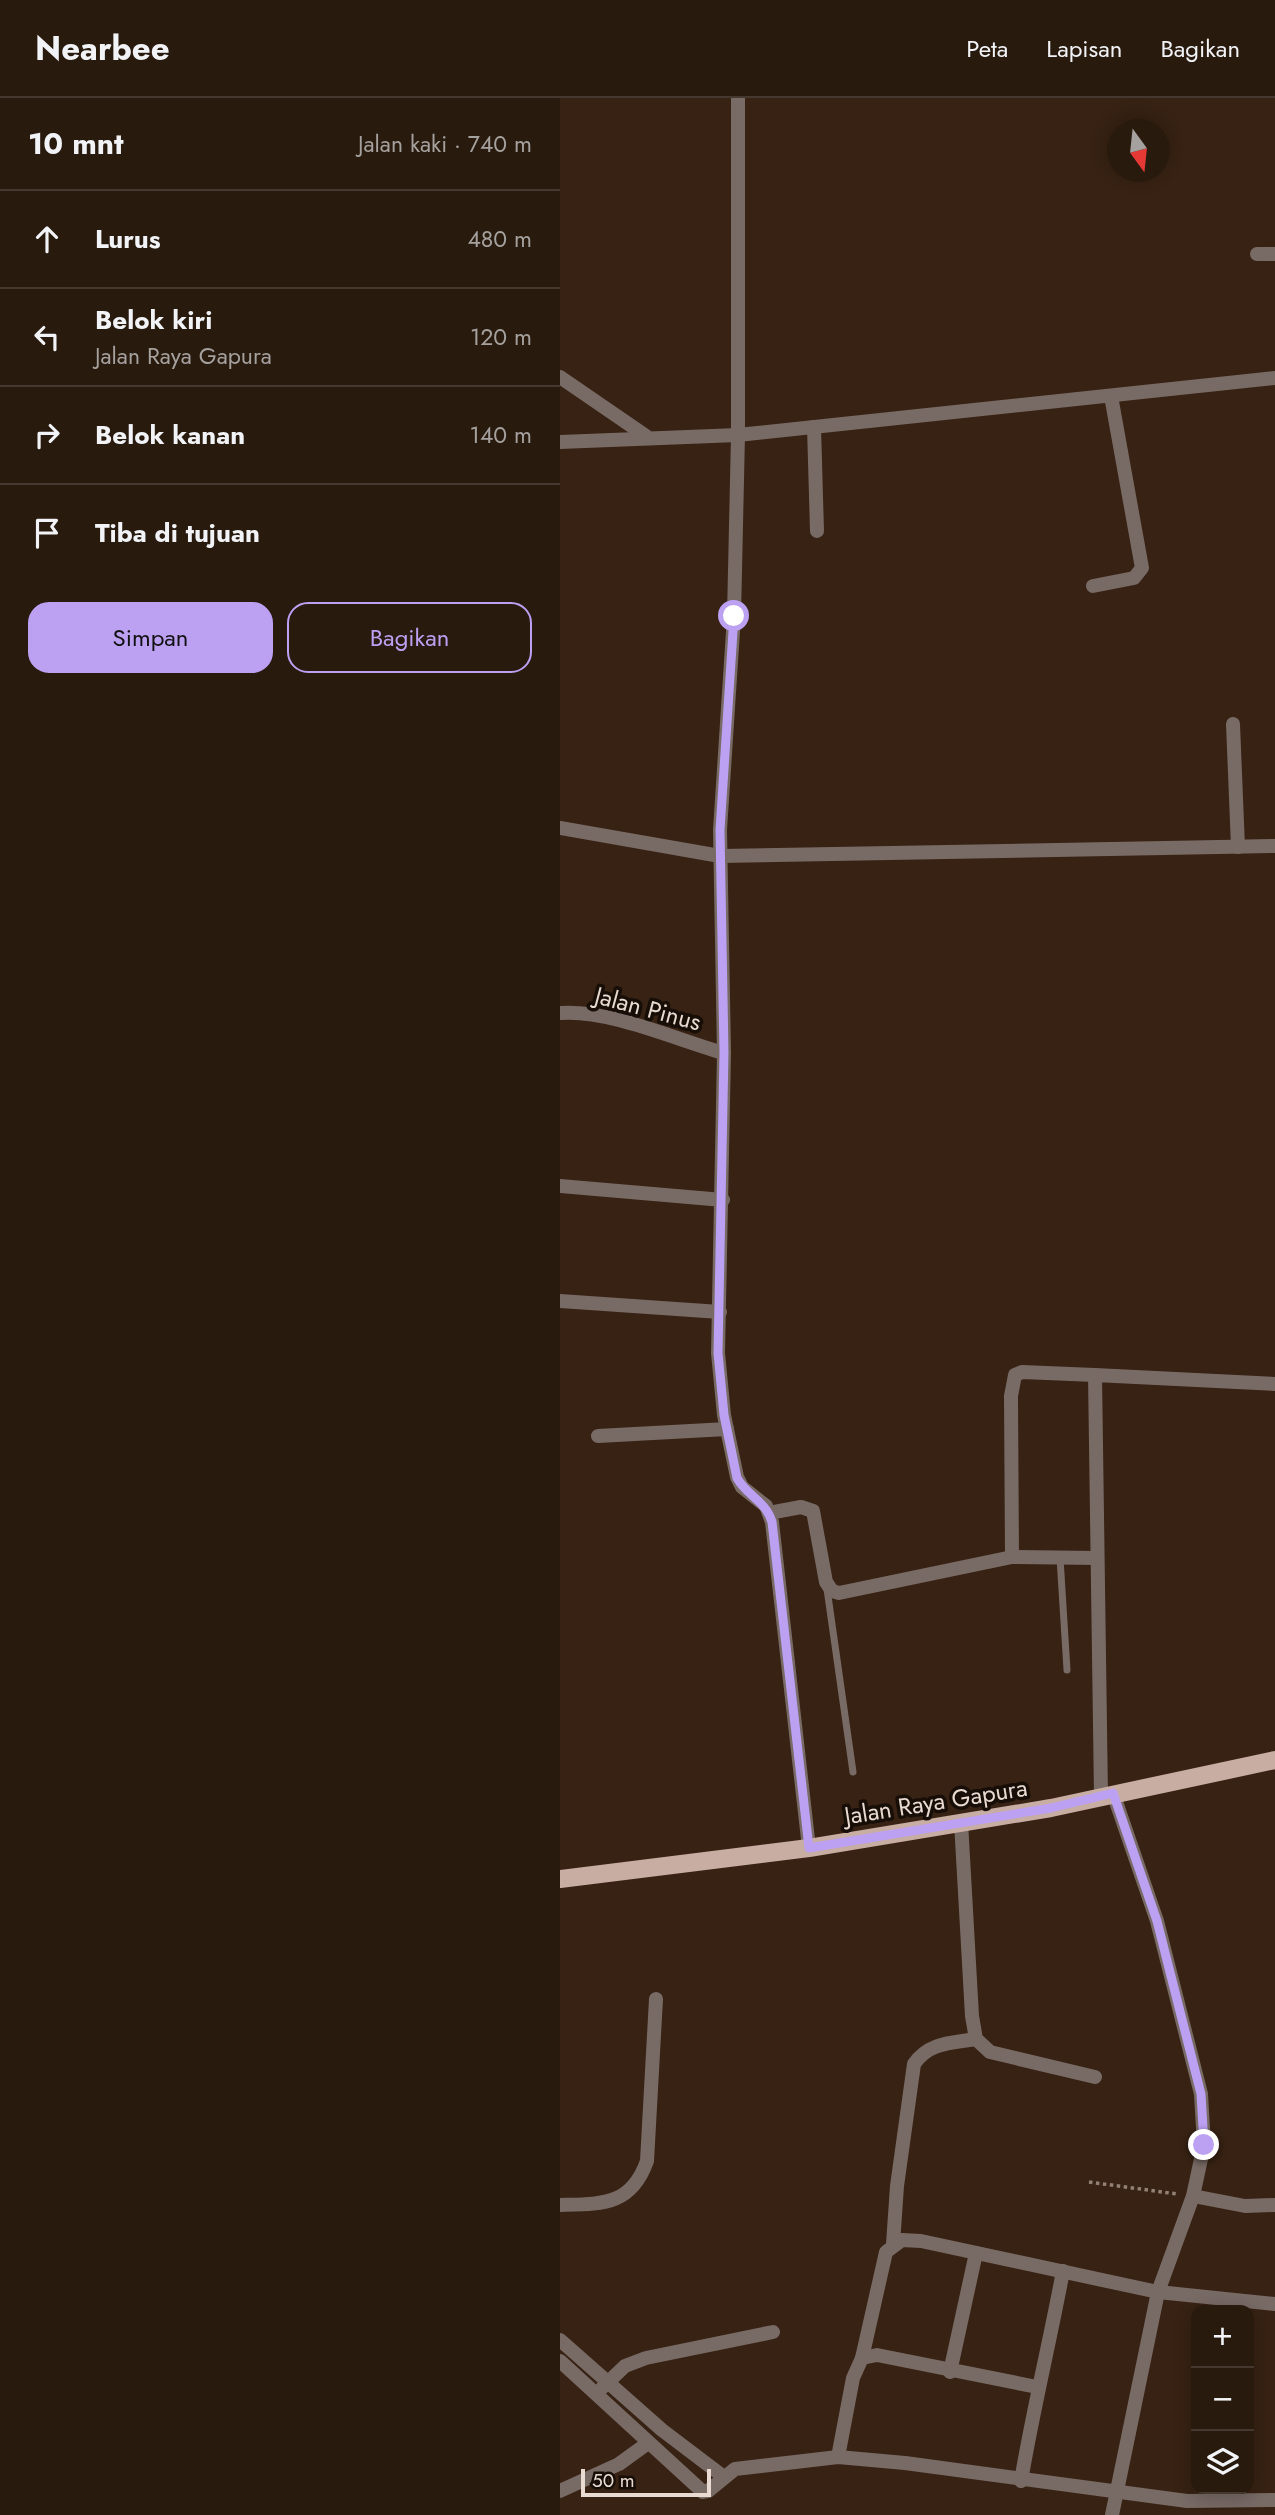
<!DOCTYPE html>
<html lang="id">
<meta charset="utf-8">
<style>
:root{--surface:#291a0e;--page:#35271c;--text:#f1f3f6;--muted:#a5a19e;--line:#45382e;--accent:#bca0f2}
body{margin:0;font-family:Jost,sans-serif;background:var(--page);color:var(--text)}
.controls{position:absolute;right:21px;bottom:21px;display:grid;overflow:hidden;border-radius:14px;box-shadow:0 4px 18px #0003}
.controls button{width:63px;height:63px;display:grid;place-items:center;padding:0;border:0;border-bottom:2px solid var(--line);background:var(--surface);color:var(--text);font:35px sans-serif}
.compass{position:absolute;left:547px;top:21px;width:63px;height:63px;border-radius:50%;background:var(--surface);box-shadow:0 4px 18px #0003;rotate:165deg}
.scale{position:absolute;left:21px;bottom:18px;width:130px;box-sizing:border-box;padding-left:7px;border:4px solid #e9dbd1;border-top:0;font-size:19px;line-height:24px;white-space:nowrap;color:#e9dbd1;-webkit-text-stroke:5px #170e08;paint-order:stroke}
.stop{position:absolute;width:21px;height:21px;margin:-16px;border:5px solid #bca0f2;border-radius:50%;background:#fff}
.stop.end{background:#bca0f2;border-color:#fff;box-shadow:0 2px 7px #0008}
.list{margin:0;padding:0;list-style:none}
h2{display:flex;justify-content:space-between;align-items:center;height:91px;margin:0;padding:0 28px;font-size:30px}
h2 small{font-size:23px;font-weight:400;color:var(--muted)}
.list li{display:grid;grid-template-columns:46px 1fr auto;gap:21px;align-items:center;box-sizing:border-box;height:98px;padding:0 28px;border-top:2px solid var(--line)}
.list b{display:block;font-size:26px;white-space:nowrap}
.list p{margin:0;font-size:23px;white-space:nowrap;color:var(--muted)}
.list em{font-size:23px;font-style:normal;color:var(--muted)}
.actions{display:flex;gap:14px;padding:21px 28px}
.actions a{flex:1;padding:16px 0;border:2px solid var(--accent);border-radius:21px;text-align:center;font-size:24px;color:var(--accent)}
.actions .main{background:var(--accent);color:#111}
.icon{flex:none;width:38px;height:38px;fill:none;stroke:currentColor;stroke-width:2;stroke-linecap:round;stroke-linejoin:round}
.map{position:relative;flex:none;width:715px;height:2417px;overflow:hidden}
header{display:flex;align-items:center;gap:42px;box-sizing:border-box;height:98px;padding:0 35px;background:var(--surface);border-bottom:2px solid var(--line)}
header strong{font-size:33px}
nav{display:flex;gap:38px;margin-inline-start:auto;font-size:24px}
main{display:flex}
aside{flex:1;background:var(--surface)}
.map>svg:first-child{display:block}
.lines{fill:none;stroke-linecap:round;stroke-linejoin:round}
.path{stroke:#938175;stroke-width:3.5;stroke-dasharray:3.5 3.5;stroke-linecap:butt}
.lane{stroke:#786a65;stroke-width:7}
.street{stroke:#786a65;stroke-width:14}
.primary{stroke:#c8ada3;stroke-width:18}
.route{stroke:#bca0f2;stroke-width:9}
.labels{text-anchor:middle;stroke-width:7;stroke-linejoin:round;paint-order:stroke}
.street-label{font-size:24px;fill:#e9dbd1;stroke:#170e08}
</style>
<header>
<strong>Nearbee</strong>
<nav><a>Peta</a><a>Lapisan</a><a>Bagikan</a></nav>
</header>
<main>
<aside>
<h2>10 mnt<small>Jalan kaki · 740 m</small></h2>
<ul class="list">
<li><svg class="icon" aria-label="ahead" viewBox="0 0 24 24"><path d="M12 20V5M6 11l6-6 6 6"/></svg><div><b>Lurus</b></div><em>480 m</em></li>
<li><svg class="icon" aria-label="left" viewBox="0 0 24 24"><path d="M17 20v-9H6M10 6l-5 5 5 5"/></svg><div><b>Belok kiri</b><p>Jalan Raya Gapura</p></div><em>120 m</em></li>
<li><svg class="icon" aria-label="right" viewBox="0 0 24 24"><path d="M7 20v-9h11M14 6l5 5-5 5"/></svg><div><b>Belok kanan</b></div><em>140 m</em></li>
<li><svg class="icon" aria-label="arrive" viewBox="0 0 24 24"><path d="M6 21V4h12l-3 4 3 4H6"/></svg><div><b>Tiba di tujuan</b></div></li>
</ul>
<div class="actions"><a class="main">Simpan</a><a>Bagikan</a></div>
</aside>
<div class="map">
<svg width="715" height="2417" viewBox="0 0 715 2417">
<rect width="100%" height="100%" fill="#372213"/>
<g class="lines">
<!-- path -->
<path class="path" d="M529,2084L617,2096"/>
<!-- lane -->
<g class="lane">
<path d="M500,1460L507,1572"/>
<path d="M267,1491L293,1674"/>
</g>
<!-- street -->
<g class="street">
<path d="M178,0V337L174,518L160,732L164,955L158,1255L164,1317L177,1379L182,1389L206,1408L212,1424L249,1750"/>
<path d="M697,156H715"/>
<path d="M0,279L86,338"/>
<path d="M254,329L257,433"/>
<path d="M0,344L178,337L715,280"/>
<path d="M533,488L574,480L582,470L551,298"/>
<path d="M673,626L678,749"/>
<path d="M0,730L160,758L715,748"/>
<path d="M0,915C49,911 117,942 164,955"/>
<path d="M0,1088L163,1102"/>
<path d="M0,1203L160,1214"/>
<path d="M38,1338L167,1331"/>
<path d="M209,1415L241,1409L253,1413L266,1484L272,1493L279,1495L452,1459L451,1298L455,1277L462,1274L535,1277"/>
<path d="M452,1459L537,1460"/>
<path d="M541,1698L535,1277L715,1286"/>
<path d="M401,1724L412,1918L416,1941L430,1954L535,1979"/>
<path d="M633,2098L685,2108L715,2107"/>
<path d="M0,2107C42,2106 71,2108 87,2063L96,1901"/>
<path d="M333,2146L337,2088L354,1966C369,1944 392,1945 416,1941"/>
<path d="M0,2242L102,2332L164,2379"/>
<path d="M302,2260L317,2257L477,2289"/>
<path d="M0,2263L143,2394L148,2393L175,2371L278,2359L345,2365L627,2403L715,2402"/>
<path d="M390,2274L416,2155"/>
<path d="M42,2290L65,2268L86,2260L213,2234"/>
<path d="M278,2359L293,2280L302,2260L326,2154L342,2142L361,2143L598,2194L715,2206"/>
<path d="M461,2383C473,2312 490,2243 503,2173"/>
<path d="M0,2393L59,2366L88,2345"/>
<path d="M552,2417L598,2194L633,2098L644,2047L641,1996L597,1823L553,1695"/>
</g>
<!-- primary -->
<path class="primary" d="M0,1781L249,1750L491,1710L715,1662"/>
</g>
<g class="lines">
<!-- route -->
<path class="route" d="M174,518L160,732L164,955L158,1255L164,1317L177,1380C187,1398 206,1403 212,1424L249,1750L491,1710L553,1695L597,1823L641,1996L644,2047"/>
</g>
<g class="labels">
<!-- street labels -->
<g class="street-label">
<text transform="translate(88 911) rotate(15)" y="8">Jalan Pinus</text>
<text transform="translate(376 1704) rotate(-9)" y="8">Jalan Raya Gapura</text>
</g>
</g>
</svg>
<div class="controls">
<button>+</button>
<button>−</button>
<button><svg class="icon" aria-label="layers" viewBox="0 0 24 24"><path d="M12 4l9 5-9 5-9-5zM3 14l9 5 9-5"/></svg></button>
</div>
<svg class="compass" viewBox="-18 -18 36 36"><path d="M0-13l5 13h-10z" fill="#e53935"/><path d="M0 13l5-13h-10z" fill="#a5a19e"/></svg>
<div class="scale">50 m</div>
<div class="stop" style="left:174px;top:518px"></div>
<div class="stop end" style="left:644px;top:2047px"></div>
</div>
</main>
